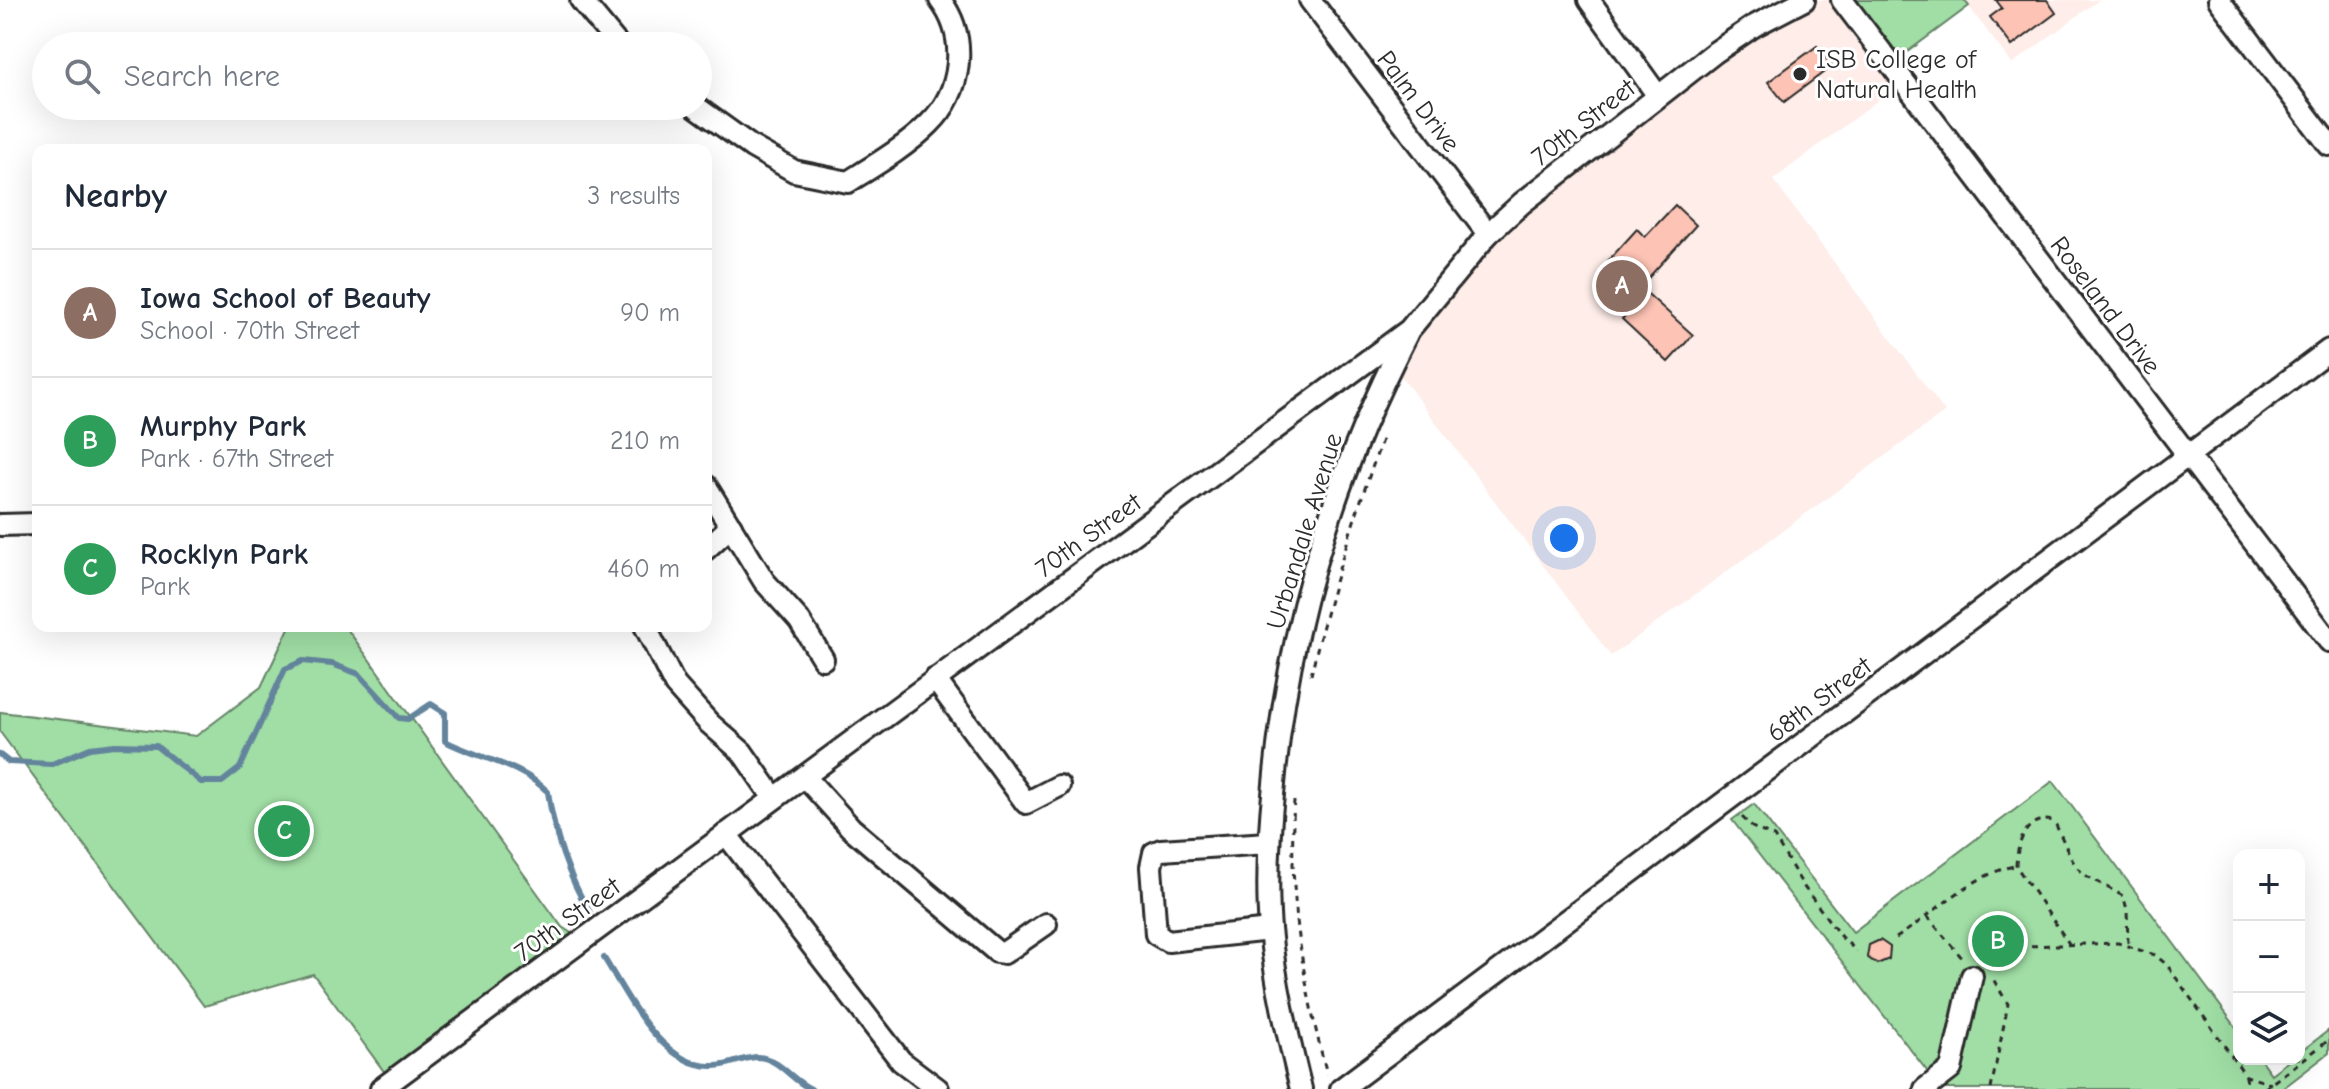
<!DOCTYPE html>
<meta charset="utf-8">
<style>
:root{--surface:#fff;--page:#f6f6f7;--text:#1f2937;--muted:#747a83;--line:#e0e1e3;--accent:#1a73e8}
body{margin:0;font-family:"Comic Neue",sans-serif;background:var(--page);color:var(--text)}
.controls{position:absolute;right:24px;bottom:24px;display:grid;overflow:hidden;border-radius:16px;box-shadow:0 8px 32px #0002}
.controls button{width:72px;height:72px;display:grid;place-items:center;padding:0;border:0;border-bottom:2px solid var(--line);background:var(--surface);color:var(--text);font:40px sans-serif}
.you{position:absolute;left:1564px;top:538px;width:28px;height:28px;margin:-20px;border:6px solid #fff;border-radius:50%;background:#1a73e8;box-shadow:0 0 0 12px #1a73e833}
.badge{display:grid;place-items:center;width:52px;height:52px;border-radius:50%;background:var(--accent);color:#fff;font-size:26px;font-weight:700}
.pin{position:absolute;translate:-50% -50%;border:4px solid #fff;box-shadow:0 2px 8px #0006}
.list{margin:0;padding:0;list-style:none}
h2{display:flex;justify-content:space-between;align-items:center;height:104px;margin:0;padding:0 32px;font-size:34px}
h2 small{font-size:26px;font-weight:400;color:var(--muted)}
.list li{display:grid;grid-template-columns:52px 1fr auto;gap:24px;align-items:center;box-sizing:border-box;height:128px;padding:0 32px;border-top:2px solid var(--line)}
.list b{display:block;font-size:30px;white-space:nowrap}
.list p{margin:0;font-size:26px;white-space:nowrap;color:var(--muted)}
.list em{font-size:26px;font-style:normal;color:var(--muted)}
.icon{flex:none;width:44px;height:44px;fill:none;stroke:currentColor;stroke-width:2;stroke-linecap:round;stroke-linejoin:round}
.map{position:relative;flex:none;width:2329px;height:1089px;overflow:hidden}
.search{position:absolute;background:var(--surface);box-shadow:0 8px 32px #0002;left:32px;top:32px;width:680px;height:88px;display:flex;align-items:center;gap:20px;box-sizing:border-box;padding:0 28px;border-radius:44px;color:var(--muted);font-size:30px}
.panel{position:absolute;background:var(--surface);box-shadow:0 8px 32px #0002;left:32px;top:144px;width:680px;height:488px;border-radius:16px}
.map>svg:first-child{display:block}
.built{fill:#feede8}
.green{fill:#a0dea5;stroke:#668468;stroke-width:2}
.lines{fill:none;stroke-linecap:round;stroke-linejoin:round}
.stream{stroke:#63849c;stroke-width:6}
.building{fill:#fdc3b4;stroke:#2b2b2b;stroke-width:2}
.minor-casing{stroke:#2b2b2b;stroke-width:26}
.path{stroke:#2b2b2b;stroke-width:3;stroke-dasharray:6 6;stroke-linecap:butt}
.minor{stroke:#fff;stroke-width:20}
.poi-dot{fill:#2b2b2b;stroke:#fff;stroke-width:3}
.labels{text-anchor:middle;stroke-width:6;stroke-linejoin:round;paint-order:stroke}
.poi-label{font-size:26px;fill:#2b2b2b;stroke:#fff;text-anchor:start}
.street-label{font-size:26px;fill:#2b2b2b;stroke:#fff}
</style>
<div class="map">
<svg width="2329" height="1089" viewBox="0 0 2329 1089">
<rect width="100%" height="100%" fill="#fff"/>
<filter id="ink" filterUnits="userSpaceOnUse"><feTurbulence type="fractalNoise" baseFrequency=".0125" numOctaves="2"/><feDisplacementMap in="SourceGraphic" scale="16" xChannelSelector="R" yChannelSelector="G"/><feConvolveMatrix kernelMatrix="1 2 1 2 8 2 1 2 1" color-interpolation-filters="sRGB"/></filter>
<g filter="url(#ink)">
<!-- built -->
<g class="built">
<path d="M1804,0H1842L1903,81L1773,180L1945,412L1611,656L1392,364L1522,203Z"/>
<path d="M1964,0H2099L2012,64Z"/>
</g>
<!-- green -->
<g class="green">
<path d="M1842,0H1964L1969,6L1891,64Z"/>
<path d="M290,626H345L562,927L582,940L391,1081L313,974L204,1006L0,732V712L196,736L261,687Z"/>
<path d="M2053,781L2239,1031V1059H2260L2271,1074L2291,1059H2299V1053L2329,1030V1053L2282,1089H1941L1732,820L1754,804L1853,932Z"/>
</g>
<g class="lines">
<!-- stream -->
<g class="stream">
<path d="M0,755L9,762L52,764L90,748L115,745L156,746L201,782H222L240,768L285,669L303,661L332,664L359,674L399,718L408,719L431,704L445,713V741C480,759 520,764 548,792C554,834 568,876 590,913"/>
<path d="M604,958C628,996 662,1069 715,1066C729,1066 744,1057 758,1057C779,1058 792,1081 811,1089"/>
</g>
</g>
<!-- building -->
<g class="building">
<path d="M1996,0H2047L2056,13L2012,46L1990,17L2002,8Z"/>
<path d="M1817,46L1832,66L1784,102L1768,82Z"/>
<path d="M1675,205L1696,225L1640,287L1693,335L1668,362L1622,319L1631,310L1601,283L1615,267L1608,261L1637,229L1645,237Z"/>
<path d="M1880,940L1890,947L1889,959L1877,964L1867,957L1869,945Z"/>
</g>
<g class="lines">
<defs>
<g id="minor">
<path d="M581,0L619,46"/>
<path d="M1310,0L1488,234"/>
<path d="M1589,0L1658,96"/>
<path d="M1842,0L2329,641"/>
<path d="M2219,0L2329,145"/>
<path d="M695,106L752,147L794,171L848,182C875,165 906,147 929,124C962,92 969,38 940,0"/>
<path d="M706,486L764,581L799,620L823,659"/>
<path d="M0,525L38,524"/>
<path d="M706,549L731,526"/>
<path d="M645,626L675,685L709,723L742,752L774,798"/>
<path d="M935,679L1026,803L1059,786"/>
<path d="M805,777L851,828L997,952L1004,953L1046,924"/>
<path d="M726,834L901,1061L938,1089"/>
<path d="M1268,843L1161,850L1154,853L1151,867L1156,934L1168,941L1270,930"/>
<path d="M381,1089L1409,330L1488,234L1522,203L1714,53L1754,26L1804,0"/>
<path d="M1301,1089C1288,1036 1275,983 1270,929C1266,880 1269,832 1274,784C1288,627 1335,474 1407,334"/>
<path d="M1341,1089L2329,350"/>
<path d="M1925,1089L1951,1069L1972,976"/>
</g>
</defs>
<!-- minor casing -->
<use href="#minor" class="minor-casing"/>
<!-- path -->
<g class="path">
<path d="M1311,675C1329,594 1355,515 1383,437"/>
<path d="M1294,801C1288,894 1303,985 1327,1074"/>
<path d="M1742,817L1752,827L1774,837L1804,887L1841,937L1857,951"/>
<path d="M1927,916L1963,959"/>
<path d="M1896,938C1934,914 1969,876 2014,866"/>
<path d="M2070,945L2016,866C2017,844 2026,814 2053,821L2056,825L2072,860L2083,874L2123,896L2127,909L2128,944"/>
<path d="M1986,962L2027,946L2118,943L2155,955L2167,965L2246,1076L2271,1084"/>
<path d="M2246,1076L2247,1089"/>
<path d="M1991,1089L2008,1004L1993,979"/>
<path d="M2264,1089L2329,1040"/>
</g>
<!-- minor -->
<use href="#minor" class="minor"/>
</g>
</g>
<!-- markers -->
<circle class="poi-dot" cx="1800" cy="74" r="8"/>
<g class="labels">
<!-- poi labels -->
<g class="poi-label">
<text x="1816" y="68">ISB College of<tspan x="1816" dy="30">Natural Health</tspan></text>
</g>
<!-- street labels -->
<g class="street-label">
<text transform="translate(1419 101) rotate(53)" y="9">Palm Drive</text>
<text transform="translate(1583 122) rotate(-38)" y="9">70th Street</text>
<text transform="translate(2106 305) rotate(53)" y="9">Roseland Drive</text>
<text transform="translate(1304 531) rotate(-73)" y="9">Urbandale Avenue</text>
<text transform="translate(1088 535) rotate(-36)" y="9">70th Street</text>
<text transform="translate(1819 699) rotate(-37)" y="9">68th Street</text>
<text transform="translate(567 919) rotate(-36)" y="9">70th Street</text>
</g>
</g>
</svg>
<div class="controls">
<button>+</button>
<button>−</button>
<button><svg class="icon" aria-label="layers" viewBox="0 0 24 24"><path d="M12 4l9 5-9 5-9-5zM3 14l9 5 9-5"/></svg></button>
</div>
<div class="you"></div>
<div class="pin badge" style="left:1622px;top:286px;background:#8d6e63">A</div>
<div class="pin badge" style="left:1998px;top:941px;background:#2e9e5b">B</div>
<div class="pin badge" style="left:284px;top:831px;background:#2e9e5b">C</div>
<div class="search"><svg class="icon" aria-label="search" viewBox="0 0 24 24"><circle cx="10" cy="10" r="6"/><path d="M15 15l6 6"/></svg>Search here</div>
<section class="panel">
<h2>Nearby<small>3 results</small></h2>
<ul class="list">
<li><span class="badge" style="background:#8d6e63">A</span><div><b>Iowa School of Beauty</b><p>School · 70th Street</p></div><em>90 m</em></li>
<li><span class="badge" style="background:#2e9e5b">B</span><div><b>Murphy Park</b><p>Park · 67th Street</p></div><em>210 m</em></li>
<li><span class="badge" style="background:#2e9e5b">C</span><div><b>Rocklyn Park</b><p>Park</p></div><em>460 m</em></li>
</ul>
</section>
</div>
